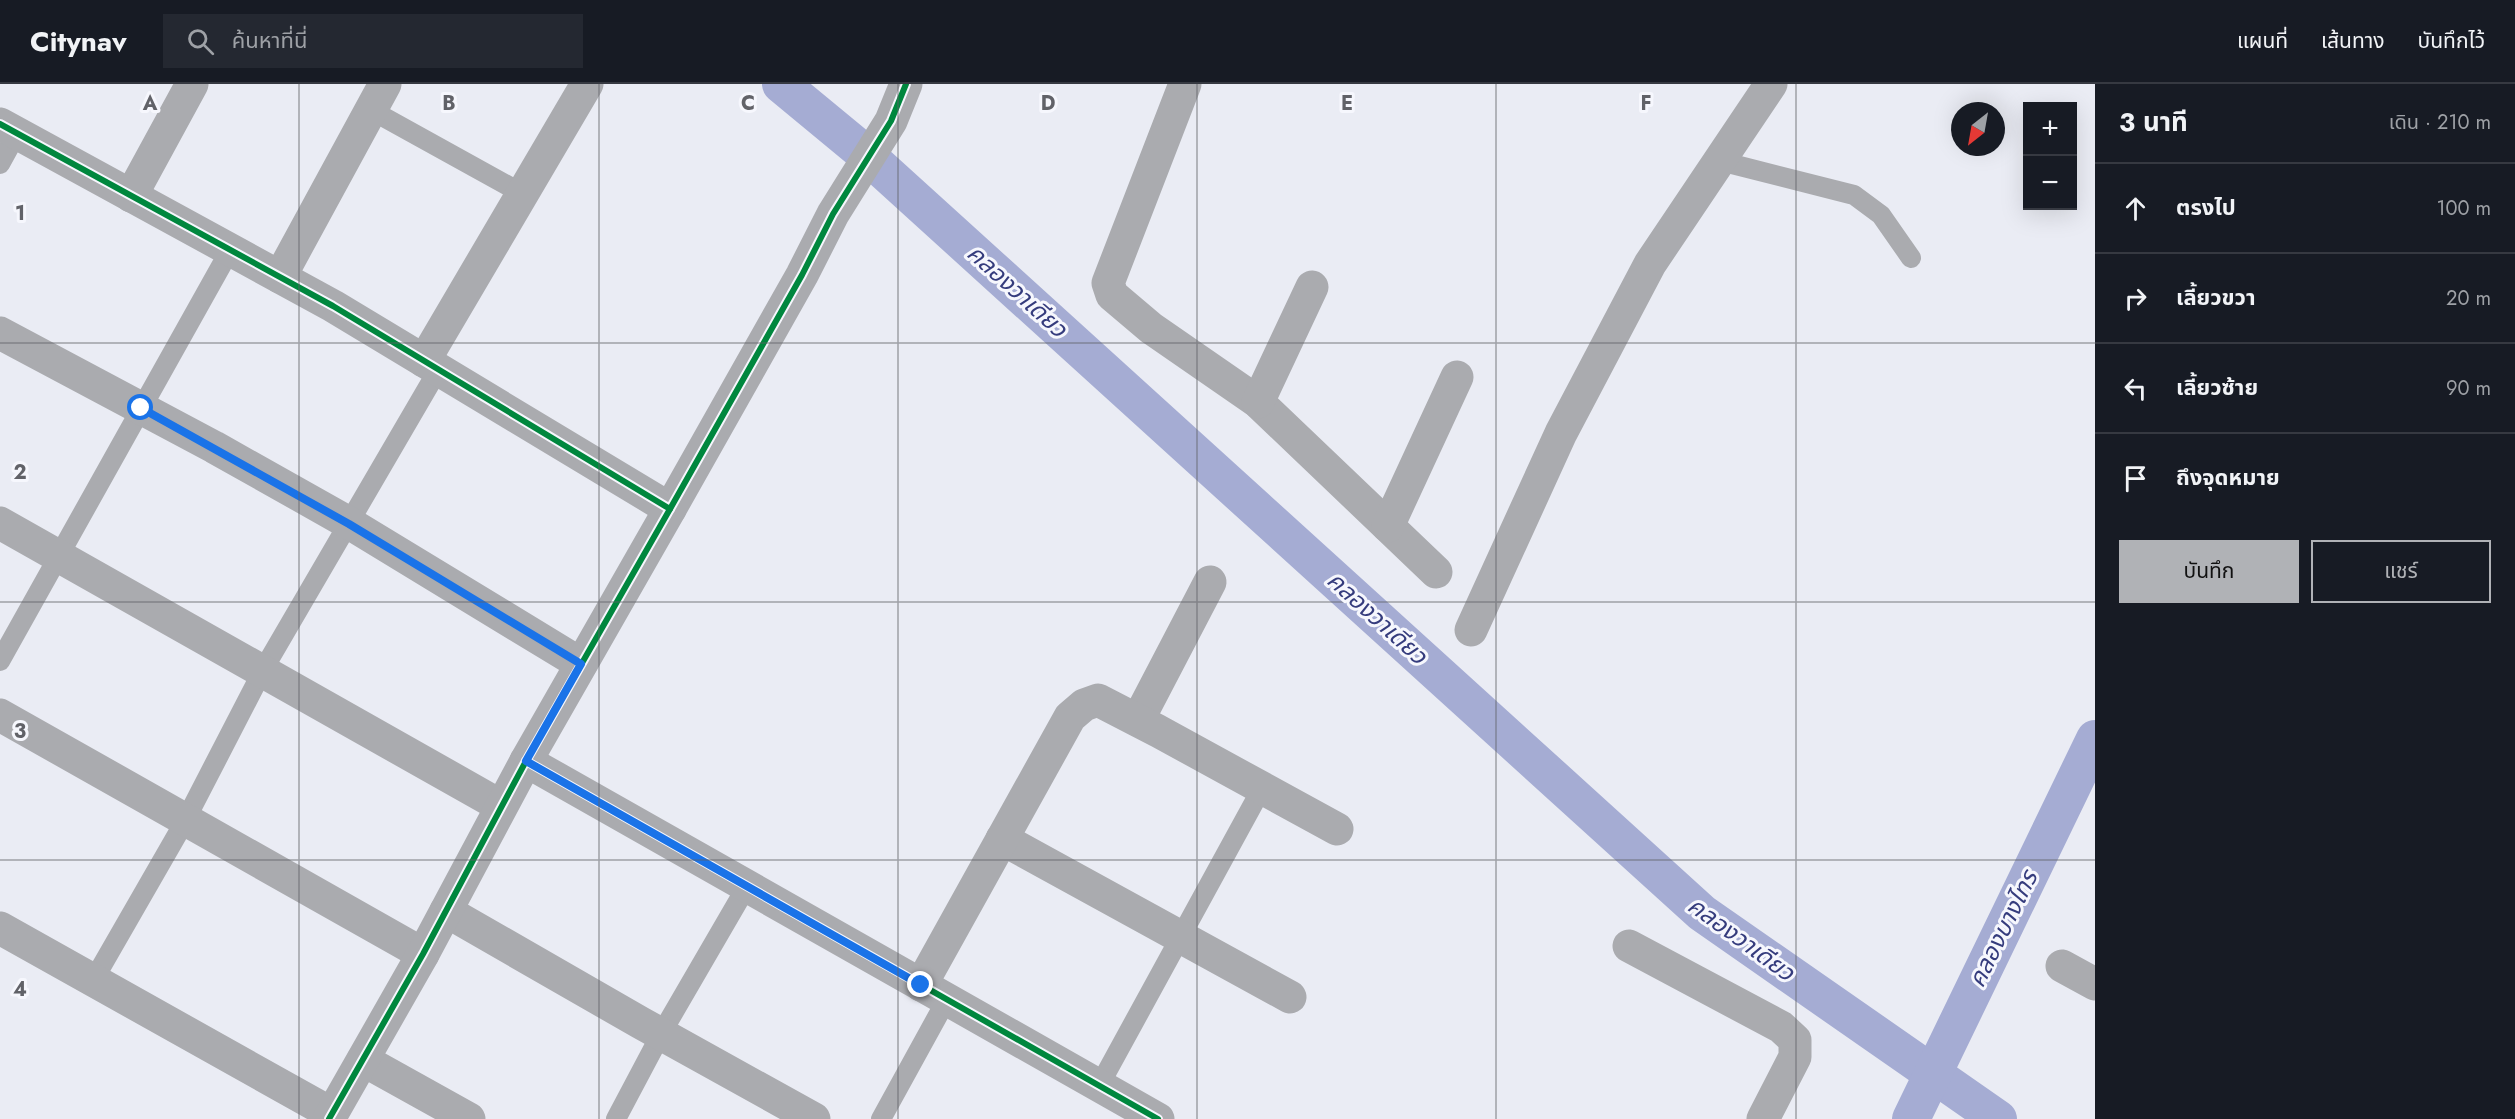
<!DOCTYPE html>
<html lang="th">
<meta charset="utf-8">
<style>
:root{--surface:#171b24;--page:#242831;--text:#f1f3f6;--muted:#9ea1a6;--line:#363941;--accent:#b0b2b6}
body{margin:0;font-family:Jost,"Noto Sans Thai",sans-serif;background:var(--page);color:var(--text)}
.controls{position:absolute;right:18px;top:18px;display:grid;overflow:hidden;border-radius:0px;box-shadow:0 6px 24px #0002}
.controls button{width:54px;height:54px;display:grid;place-items:center;padding:0;border:0;border-bottom:2px solid var(--line);background:var(--surface);color:var(--text);font:30px sans-serif}
.compass{position:absolute;left:1951px;top:18px;width:54px;height:54px;border-radius:50%;background:var(--surface);box-shadow:0 6px 24px #0002;rotate:211deg}
.stop{position:absolute;width:18px;height:18px;margin:-14px;border:4px solid #1a73e8;border-radius:50%;background:#fff}
.stop.end{background:#1a73e8;border-color:#fff;box-shadow:0 2px 6px #0008}
.list{margin:0;padding:0;list-style:none}
h2{display:flex;justify-content:space-between;align-items:center;height:78px;margin:0;padding:0 24px;font-size:26px}
h2 small{font-size:20px;font-weight:400;color:var(--muted)}
.list li{display:grid;grid-template-columns:39px 1fr auto;gap:18px;align-items:center;box-sizing:border-box;height:90px;padding:0 24px;border-top:2px solid var(--line)}
.list b{display:block;font-size:22px;white-space:nowrap}
.list em{font-size:20px;font-style:normal;color:var(--muted)}
.actions{display:flex;gap:12px;padding:18px 24px}
.actions a{flex:1;padding:14px 0;border:2px solid var(--accent);border-radius:0px;text-align:center;font-size:21px;color:var(--accent)}
.actions .main{background:var(--accent);color:#111}
.icon{flex:none;width:33px;height:33px;fill:none;stroke:currentColor;stroke-width:2;stroke-linecap:round;stroke-linejoin:round}
.map{position:relative;flex:none;width:2095px;height:1035px;overflow:hidden}
header{display:flex;align-items:center;gap:36px;box-sizing:border-box;height:84px;padding:0 30px;background:var(--surface);border-bottom:2px solid var(--line)}
header strong{font-size:28px}
nav{display:flex;gap:33px;margin-inline-start:auto;font-size:21px}
.search{width:420px;height:54px;background:var(--page);display:flex;align-items:center;gap:15px;box-sizing:border-box;padding:0 21px;border-radius:0px;color:var(--muted);font-size:22px}
main{display:flex}
aside{flex:1;background:var(--surface)}
.map>svg:first-child{display:block}
.lines{fill:none;stroke-linecap:round;stroke-linejoin:round}
.canal{stroke:#a5acd3;stroke-width:38}
.service{stroke:#aaabaf;stroke-width:20}
.minor{stroke:#aaabaf;stroke-width:33}
.cycleway-casing{stroke:#f6f7fd;stroke-width:10}
.cycleway{stroke:#00873e;stroke-width:6}
.route{stroke:#1a73e8;stroke-width:8}
.grid{fill:none;stroke:#616268;stroke-width:1.5;stroke-opacity:0.55}
.labels{text-anchor:middle;stroke-width:6;stroke-linejoin:round;paint-order:stroke}
.water-label{font-size:24px;font-style:italic;fill:#353c7d;stroke:#f6f7fd}
.grid-label{font-size:20px;text-anchor:middle;font-weight:bold;fill:#616268;stroke:#f6f7fd;stroke-width:6;stroke-linejoin:round;paint-order:stroke}
</style>
<header>
<strong>Citynav</strong>
<div class="search"><svg class="icon" aria-label="search" viewBox="0 0 24 24"><circle cx="10" cy="10" r="6"/><path d="M15 15l6 6"/></svg>ค้นหาที่นี่</div>
<nav><a>แผนที่</a><a>เส้นทาง</a><a>บันทึกไว้</a></nav>
</header>
<main>
<div class="map">
<svg width="2095" height="1035" viewBox="0 0 2095 1035">
<rect width="100%" height="100%" fill="#eaecf4"/>
<g class="lines">
<!-- canal -->
<g class="canal">
<path d="M781,0L862,67L1702,829L1998,1035"/>
<path d="M1911,1035L2095,655"/>
</g>
<!-- service -->
<g class="service">
<path d="M371,26L523,110"/>
<path d="M1720,77L1854,111L1881,131L1911,174"/>
<path d="M0,80L17,49"/>
<path d="M0,577L230,166"/>
<path d="M93,897L185,737L263,586L438,286"/>
<path d="M1099,1002L1262,704"/>
<path d="M616,1035L661,950L747,802"/>
<path d="M881,1035L947,915"/>
</g>
<!-- minor -->
<g class="minor">
<path d="M1185,0L1108,199L1112,211L1151,244L1258,318L1436,488"/>
<path d="M0,40L333,222L670,425"/>
<path d="M131,112L192,0"/>
<path d="M280,193L385,0"/>
<path d="M0,249L214,363L349,439L581,580"/>
<path d="M424,277L587,0"/>
<path d="M1258,318L1312,203"/>
<path d="M0,439L501,722"/>
<path d="M1388,442L1457,293"/>
<path d="M1471,546L1561,349L1650,180L1771,0"/>
<path d="M0,631L423,870"/>
<path d="M1138,636L1210,498"/>
<path d="M526,677L1158,1035"/>
<path d="M1002,755L1290,913"/>
<path d="M446,827L641,939L814,1035"/>
<path d="M0,844L332,1030"/>
<path d="M1629,862L1781,943L1795,956V973L1763,1035"/>
<path d="M2062,882L2095,900"/>
<path d="M921,901L1070,633L1084,621L1098,616L1158,647L1337,745"/>
<path d="M363,976L469,1035"/>
<path d="M329,1035L423,870L526,677L670,425L802,191L833,130L891,37L906,0"/>
</g>
<defs>
<g id="cycleway">
<path d="M0,40L333,222L670,425"/>
<path d="M526,677L1158,1035"/>
<path d="M329,1035L423,870L526,677L670,425L802,191L833,130L891,37L906,0"/>
</g>
</defs>
<!-- cycleway casing -->
<use href="#cycleway" class="cycleway-casing"/>
<!-- cycleway -->
<use href="#cycleway" class="cycleway"/>
</g>
<g class="lines">
<!-- route -->
<path class="route" d="M141,324L349,440L581,580L526,677L921,901"/>
</g>
<!-- grid -->
<path class="grid" d="M299,0V1035M599,0V1035M898,0V1035M1197,0V1035M1496,0V1035M1796,0V1035M0,259H2095M0,518H2095M0,776H2095"/>
<g class="labels">
<!-- water labels -->
<g class="water-label">
<text transform="translate(1017 207) rotate(42)" y="8">คลองวาเดียว</text>
<text transform="translate(1377 534) rotate(42)" y="8">คลองวาเดียว</text>
<text transform="translate(2003 845) rotate(-64)" y="8">คลองบางไทร</text>
<text transform="translate(1741 855) rotate(36)" y="8">คลองวาเดียว</text>
</g>
</g>
<g class="grid-label">
<text x="150" y="26">A</text>
<text x="449" y="26">B</text>
<text x="748" y="26">C</text>
<text x="1048" y="26">D</text>
<text x="1347" y="26">E</text>
<text x="1646" y="26">F</text>
<text x="20" y="136">1</text>
<text x="20" y="395">2</text>
<text x="20" y="654">3</text>
<text x="20" y="912">4</text>
</g>
</svg>
<div class="controls">
<button>+</button>
<button>−</button>
</div>
<svg class="compass" viewBox="-18 -18 36 36"><path d="M0-13l5 13h-10z" fill="#e53935"/><path d="M0 13l5-13h-10z" fill="#9ea1a6"/></svg>
<div class="stop" style="left:141px;top:324px"></div>
<div class="stop end" style="left:921px;top:901px"></div>
</div>
<aside>
<h2>3 นาที<small>เดิน · 210 m</small></h2>
<ul class="list">
<li><svg class="icon" aria-label="ahead" viewBox="0 0 24 24"><path d="M12 20V5M6 11l6-6 6 6"/></svg><div><b>ตรงไป</b></div><em>100 m</em></li>
<li><svg class="icon" aria-label="right" viewBox="0 0 24 24"><path d="M7 20v-9h11M14 6l5 5-5 5"/></svg><div><b>เลี้ยวขวา</b></div><em>20 m</em></li>
<li><svg class="icon" aria-label="left" viewBox="0 0 24 24"><path d="M17 20v-9H6M10 6l-5 5 5 5"/></svg><div><b>เลี้ยวซ้าย</b></div><em>90 m</em></li>
<li><svg class="icon" aria-label="arrive" viewBox="0 0 24 24"><path d="M6 21V4h12l-3 4 3 4H6"/></svg><div><b>ถึงจุดหมาย</b></div></li>
</ul>
<div class="actions"><a class="main">บันทึก</a><a>แชร์</a></div>
</aside>
</main>
